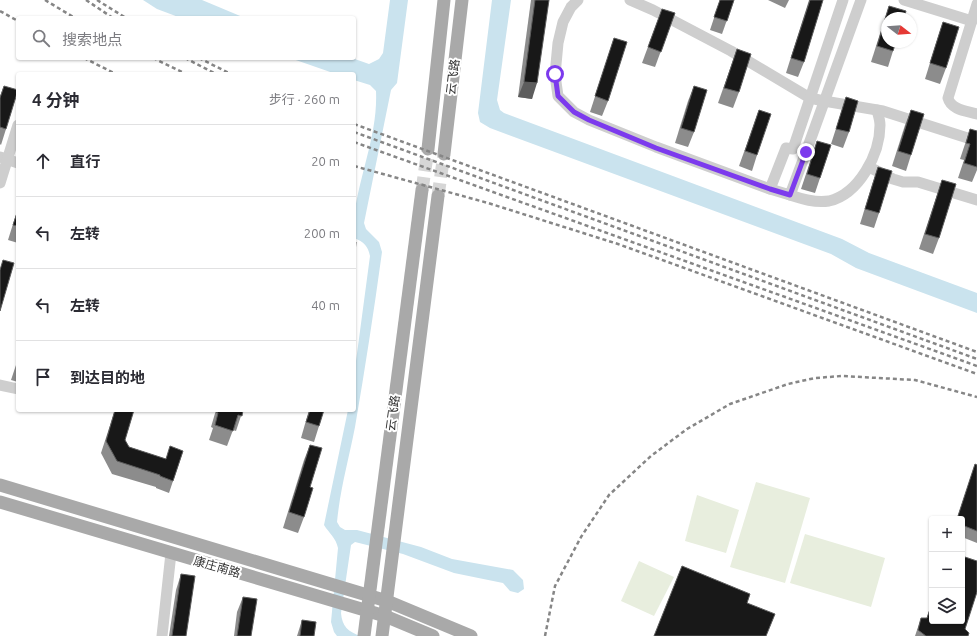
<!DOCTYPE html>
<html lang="zh">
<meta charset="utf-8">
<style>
:root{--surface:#fff;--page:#f2f2f3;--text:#2b2b33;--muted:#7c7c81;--line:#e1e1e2}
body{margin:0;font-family:Ubuntu,"Noto Sans SC",sans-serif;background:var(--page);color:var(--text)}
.controls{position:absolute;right:12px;bottom:12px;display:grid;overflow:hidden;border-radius:4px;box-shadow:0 1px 3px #0004}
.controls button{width:36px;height:36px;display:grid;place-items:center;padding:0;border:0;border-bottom:1px solid var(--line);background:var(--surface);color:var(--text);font:20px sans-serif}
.compass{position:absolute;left:881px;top:12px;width:36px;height:36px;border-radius:50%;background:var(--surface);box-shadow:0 1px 3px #0004;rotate:107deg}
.stop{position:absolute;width:12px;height:12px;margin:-9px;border:3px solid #7c3aed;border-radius:50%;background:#fff}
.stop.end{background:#7c3aed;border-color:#fff;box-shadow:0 1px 4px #0008}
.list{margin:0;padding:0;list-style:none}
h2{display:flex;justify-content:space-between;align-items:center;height:52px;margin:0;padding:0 16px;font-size:17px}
h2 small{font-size:13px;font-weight:400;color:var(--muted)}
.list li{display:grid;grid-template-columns:26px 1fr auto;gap:12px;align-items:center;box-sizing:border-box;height:72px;padding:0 16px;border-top:1px solid var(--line)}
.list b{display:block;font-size:15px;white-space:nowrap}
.list em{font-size:13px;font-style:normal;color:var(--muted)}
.icon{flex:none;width:22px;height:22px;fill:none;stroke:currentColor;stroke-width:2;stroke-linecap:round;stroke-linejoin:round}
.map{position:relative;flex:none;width:977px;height:636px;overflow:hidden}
.search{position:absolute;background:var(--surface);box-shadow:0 1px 3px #0004;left:16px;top:16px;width:340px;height:44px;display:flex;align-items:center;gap:10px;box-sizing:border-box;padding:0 14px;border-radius:4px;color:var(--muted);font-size:15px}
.panel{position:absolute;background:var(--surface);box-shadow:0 1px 3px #0004;left:16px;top:72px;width:340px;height:340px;border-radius:4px}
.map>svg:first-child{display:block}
.green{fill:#e8eede}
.water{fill:#cae3ee}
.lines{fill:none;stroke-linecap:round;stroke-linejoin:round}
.major-tunnel{stroke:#d6d6d6;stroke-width:13;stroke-dasharray:13 6;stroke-linecap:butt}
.minor{stroke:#cecece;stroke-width:11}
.major{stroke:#a9a9a9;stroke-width:13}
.rail{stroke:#868686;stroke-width:2.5;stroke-dasharray:4 3;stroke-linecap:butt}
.wall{fill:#8c8c8c}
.shaded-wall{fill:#5d5d5d}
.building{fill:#181818;stroke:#5d5d5d}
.route{stroke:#7c3aed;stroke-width:5}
.labels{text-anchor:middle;stroke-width:4;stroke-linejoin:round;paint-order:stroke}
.street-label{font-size:12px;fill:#313131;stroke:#fff}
</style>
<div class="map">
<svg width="977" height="636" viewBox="0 0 977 636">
<rect width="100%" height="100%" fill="#fff"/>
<!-- green -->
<g class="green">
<path d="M756,482L810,498L785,583L730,567Z"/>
<path d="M697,495L739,510L726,553L685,541Z"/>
<path d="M805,534L885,558L871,607L790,583Z"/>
<path d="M639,561L674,577L654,616L621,601Z"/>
</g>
<!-- water -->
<g class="water">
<path d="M143,0H202L245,18H181L157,9Z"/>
<path d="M390,0H408L397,83L391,90L364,223L366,229L379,242L382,252C374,311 365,369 355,427C349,458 340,490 337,522L340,527L345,530H357L421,547L452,559L513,570L523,580L524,589L518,593L510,591L503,583L454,573L403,554L355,542L351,545L341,613C342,626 348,632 361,636H337L334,632L331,622L338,548C336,538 329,533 324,525L348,410H354V376L370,256C368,246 364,242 354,238C354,231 353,224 354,217C359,175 378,134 376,91L370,85L354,80V74H336L290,58H352L369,64L379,59L383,53Z"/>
<path d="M492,0H511L497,100L500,110L504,113L842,239L869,253L977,293V313L856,268L831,254L490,128L480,122L478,113Z"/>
</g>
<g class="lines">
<!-- major-tunnel -->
<g class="major-tunnel">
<path d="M422,190L428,149"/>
<path d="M438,196L444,154"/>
</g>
<!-- minor -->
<g class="minor">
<path d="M578,0L571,7L563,22L558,43L555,75L558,96L574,112L589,120L656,147L770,189"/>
<path d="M630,0L653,10L731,51L810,98L824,101L883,111L977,141"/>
<path d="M843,0L793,149L786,148L770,189L790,195L806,152L861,0"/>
<path d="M904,0L972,21"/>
<path d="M977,4L948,98C951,110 967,111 977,114"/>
<path d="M0,157L18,163"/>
<path d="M869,167L893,179L903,182H918L977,200"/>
<path d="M0,183L18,125"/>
<path d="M790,195C802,199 815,203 829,201C859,194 880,154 880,125C880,120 878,114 877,110"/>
<path d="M0,385L18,389"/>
<path d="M162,636L171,553"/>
</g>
<!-- major -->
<g class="major">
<path d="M428,149L444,0"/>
<path d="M444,154L462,0"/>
<path d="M0,485L387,601L471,636"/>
<path d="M0,502L385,616L433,636"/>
<path d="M364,636L422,190"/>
<path d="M382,636L438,196"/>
</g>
<!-- rail -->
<g class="rail">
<path d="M45,0L75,18"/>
<path d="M86,0L113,18"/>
<path d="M97,0L126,18"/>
<path d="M0,11L18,21"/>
<path d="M84,58L116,74"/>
<path d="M153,58L186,74"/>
<path d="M185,58L216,74"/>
<path d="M199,58L231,74"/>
<path d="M354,124L977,352"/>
<path d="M354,132L977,359"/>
<path d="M354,142L977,366"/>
<path d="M354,166L488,203L618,244L977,374"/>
<path d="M545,636L555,586L581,537L609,495L651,456L687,429L730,404L788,384L815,378L842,376L915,380L977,397"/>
</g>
</g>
<!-- wall -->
<g class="wall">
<path d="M531,0H549L532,99L518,97Z"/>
<path d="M720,0H734L722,34L710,30Z"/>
<path d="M768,0H789L785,8Z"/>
<path d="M809,0H823L804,62L798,77L786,73Z"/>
<path d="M889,6L893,51L888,67L871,62L884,21Z"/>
<path d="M662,9L675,13L655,67L642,63Z"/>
<path d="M943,22L946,68L940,84L925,79L938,37Z"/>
<path d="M614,38L608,101L602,116L590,112Z"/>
<path d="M737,49L739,92L733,108L718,103Z"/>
<path d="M4,86L6,129L1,145L0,144V96Z"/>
<path d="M694,86V132L688,147L675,143L688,101Z"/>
<path d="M846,97L849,132L843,148L831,144L841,113Z"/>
<path d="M759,110L757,155L752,171L739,166Z"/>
<path d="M911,110V155L906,171L892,166L905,125Z"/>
<path d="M970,129L977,131V170L972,182L958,178L964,160L960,159Z"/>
<path d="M817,141L820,178L815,193L801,189Z"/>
<path d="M878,167L879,213L874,228L860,224L873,182Z"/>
<path d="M942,180L939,238L933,254L919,249Z"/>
<path d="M18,208V243L8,240Z"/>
<path d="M18,359V382L11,380Z"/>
<path d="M115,410H134L125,440L129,447L166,459L183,451L169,493L156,488V487L112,474L101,453Z"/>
<path d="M216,410H243L236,431L233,430L227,446L209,440L213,428L211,427Z"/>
<path d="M309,410H324L314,442L301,438Z"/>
<path d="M310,445V487L304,517L298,533L283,528L304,460Z"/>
<path d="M975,464L977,465V543L962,537V519H957Z"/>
<path d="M181,574L186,636H169L176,590Z"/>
<path d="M976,594L965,629L968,636H915L921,618H927L932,602Z"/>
<path d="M243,597L251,636H234L237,612Z"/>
<path d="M302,620L314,636H297Z"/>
</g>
<!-- shaded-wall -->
<path class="shaded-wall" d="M524,82L537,83L532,99L518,97Z"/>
<!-- building -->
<g class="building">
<path d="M535,0H549L537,83L524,82Z"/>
<path d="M720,0H734L727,21L714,17Z"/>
<path d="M810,0H823L804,62L791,58Z"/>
<path d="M889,6L906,11L904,18H887V42H896L893,51L877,46Z"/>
<path d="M662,9L675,13L661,52L648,47Z"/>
<path d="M943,22L959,27L946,68L930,63Z"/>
<path d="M614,38L627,42L608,101L595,96Z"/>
<path d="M737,49L751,54L739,92L724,88Z"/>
<path d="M4,86L18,90L6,129L0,127V98Z"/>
<path d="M694,86L707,90L694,132L681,128Z"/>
<path d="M846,97L858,101L849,132L836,129Z"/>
<path d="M759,110L771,114L757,155L745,151Z"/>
<path d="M911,110L924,114L911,155L898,151Z"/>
<path d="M970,129L977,131V167L964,163L970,144L966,143Z"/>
<path d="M817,141L831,145L820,178L807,174Z"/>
<path d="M878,167L892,171L879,213L865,209Z"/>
<path d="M942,180L956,184L939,238L925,234Z"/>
<path d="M18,210V226L13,225Z"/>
<path d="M354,241L356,242L354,263Z"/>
<path d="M3,260L14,263L0,311V270Z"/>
<path d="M115,410H134L125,440L129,447L166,459L170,446L183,451L173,481L160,476V475L117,461L106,441Z"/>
<path d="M217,410H243L242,416L238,415L233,431L215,425L218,413L216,412Z"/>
<path d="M310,410H324L319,426L306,422Z"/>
<path d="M310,445L322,448L310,487L313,488L304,517L289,512Z"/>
<path d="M975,464L977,465V531L962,525V519H957Z"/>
<path d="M962,556L977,561V592L965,629L969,633L968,636H926L918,630L921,618H927L932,603V621H962Z"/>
<path d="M682,566L750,594L747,603L775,614L766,636H654Z"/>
<path d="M181,574L195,576L186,636H172Z"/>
<path d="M243,597L257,599L251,636H237Z"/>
<path d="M302,620L316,622L314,636H300Z"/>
</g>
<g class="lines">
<!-- route -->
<path class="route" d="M555,74L558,96L574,112L589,120L656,148L770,189L790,195L806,152"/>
</g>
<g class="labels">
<!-- street labels -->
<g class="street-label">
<text transform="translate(453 77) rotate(-83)" y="4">云飞路</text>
<text transform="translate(393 413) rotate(-82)" y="4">云飞路</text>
<text transform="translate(217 567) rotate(16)" y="4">康庄南路</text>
</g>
</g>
</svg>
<div class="controls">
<button>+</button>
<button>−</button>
<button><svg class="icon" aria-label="layers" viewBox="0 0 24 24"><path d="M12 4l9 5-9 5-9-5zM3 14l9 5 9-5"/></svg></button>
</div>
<svg class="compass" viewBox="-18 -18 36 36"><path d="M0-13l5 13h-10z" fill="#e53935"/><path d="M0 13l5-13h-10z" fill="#7c7c81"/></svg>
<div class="stop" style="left:555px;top:74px"></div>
<div class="stop end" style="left:806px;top:152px"></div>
<div class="search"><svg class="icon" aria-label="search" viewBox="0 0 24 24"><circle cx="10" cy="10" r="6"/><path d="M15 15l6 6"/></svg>搜索地点</div>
<section class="panel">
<h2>4 分钟<small>步行 · 260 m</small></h2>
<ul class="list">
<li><svg class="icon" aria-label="ahead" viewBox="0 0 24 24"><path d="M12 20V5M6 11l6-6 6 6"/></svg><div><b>直行</b></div><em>20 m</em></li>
<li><svg class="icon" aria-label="left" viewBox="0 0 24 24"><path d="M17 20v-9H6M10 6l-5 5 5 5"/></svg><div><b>左转</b></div><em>200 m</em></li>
<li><svg class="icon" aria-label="left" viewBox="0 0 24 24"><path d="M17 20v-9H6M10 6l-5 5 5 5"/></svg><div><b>左转</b></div><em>40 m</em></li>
<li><svg class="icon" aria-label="arrive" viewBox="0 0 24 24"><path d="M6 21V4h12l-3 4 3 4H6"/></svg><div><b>到达目的地</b></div></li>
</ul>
</section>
</div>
